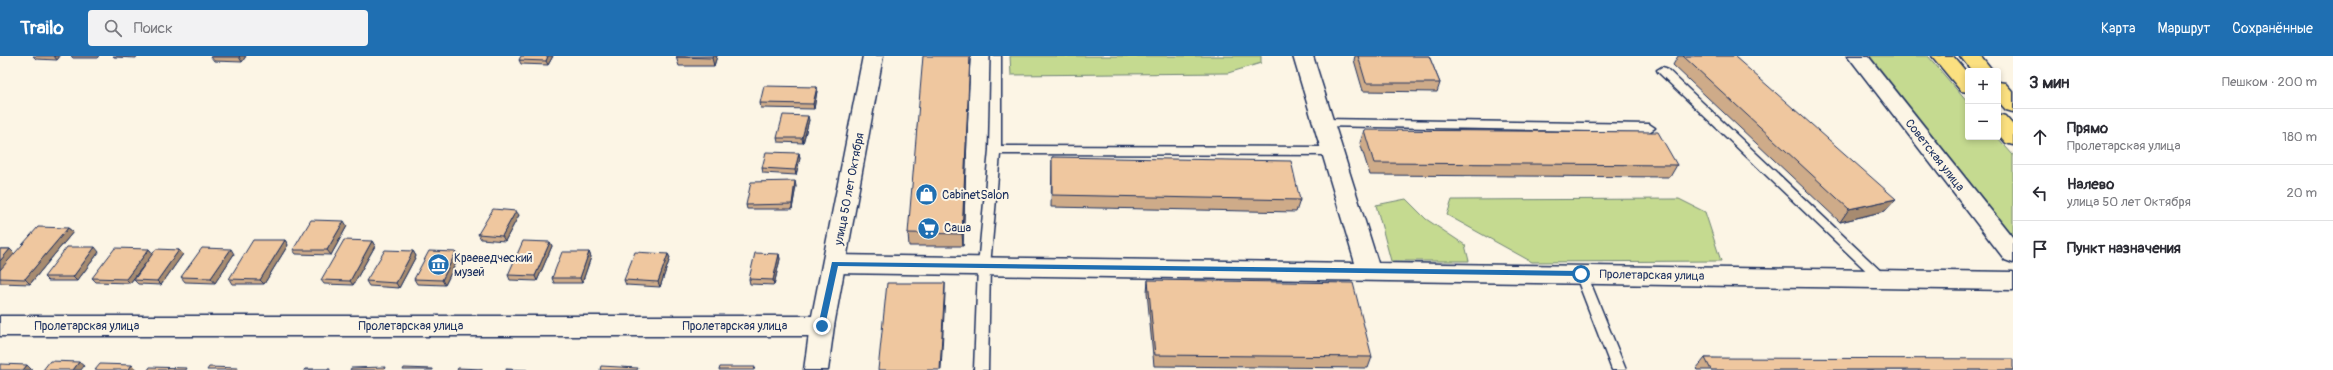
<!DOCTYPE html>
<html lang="ru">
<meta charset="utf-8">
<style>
:root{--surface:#fff;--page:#f2f2f3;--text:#2b2b33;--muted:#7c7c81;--line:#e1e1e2;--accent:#1f6fb2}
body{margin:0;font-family:Pangolin,sans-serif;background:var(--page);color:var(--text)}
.controls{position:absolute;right:12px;top:12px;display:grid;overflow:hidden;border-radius:4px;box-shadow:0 2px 6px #0003}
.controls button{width:36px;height:36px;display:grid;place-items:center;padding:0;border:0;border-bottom:1px solid var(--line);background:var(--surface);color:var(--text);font:20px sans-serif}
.stop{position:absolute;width:12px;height:12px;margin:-9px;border:3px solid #1f6fb2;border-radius:50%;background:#fff}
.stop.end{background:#1f6fb2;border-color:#fff;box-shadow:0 1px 4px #0008}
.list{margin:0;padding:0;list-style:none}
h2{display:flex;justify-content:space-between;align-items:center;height:52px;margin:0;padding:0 16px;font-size:17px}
h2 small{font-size:13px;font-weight:400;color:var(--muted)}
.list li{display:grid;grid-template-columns:26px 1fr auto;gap:12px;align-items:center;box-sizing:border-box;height:56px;padding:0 16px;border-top:1px solid var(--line)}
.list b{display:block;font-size:15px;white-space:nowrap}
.list p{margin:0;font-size:13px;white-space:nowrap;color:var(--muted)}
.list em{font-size:13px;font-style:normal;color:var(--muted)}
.icon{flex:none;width:22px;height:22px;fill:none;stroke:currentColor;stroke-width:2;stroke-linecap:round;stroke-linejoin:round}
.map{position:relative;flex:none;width:2013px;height:314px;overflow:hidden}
header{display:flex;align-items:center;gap:24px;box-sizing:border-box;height:56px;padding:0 20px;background:var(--accent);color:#fff}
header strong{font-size:19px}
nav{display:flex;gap:22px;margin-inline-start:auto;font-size:14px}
.search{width:280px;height:36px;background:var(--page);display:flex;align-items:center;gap:10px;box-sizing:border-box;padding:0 14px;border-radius:4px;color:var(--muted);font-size:15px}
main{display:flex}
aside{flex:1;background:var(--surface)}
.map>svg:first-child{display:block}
.green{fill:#c5da90;stroke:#708477}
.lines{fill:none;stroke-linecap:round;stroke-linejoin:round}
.lane-casing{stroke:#1b2f5e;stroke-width:3}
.street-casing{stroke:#1b2f5e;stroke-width:3}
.secondary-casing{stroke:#1b2f5e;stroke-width:3}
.highway-casing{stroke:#1b2f5e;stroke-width:3}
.lane{fill:#fcf5e5;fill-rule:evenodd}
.street{fill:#fcf5e5;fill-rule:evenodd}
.secondary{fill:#fcf5e5;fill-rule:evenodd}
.highway{fill:#fbe080;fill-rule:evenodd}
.wall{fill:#ceab89;stroke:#1b2f5e}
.shaded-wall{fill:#a78b6f;stroke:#1b2f5e}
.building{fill:#efc79f;stroke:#1b2f5e}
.route{fill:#1f6fb2}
.labels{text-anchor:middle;stroke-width:4;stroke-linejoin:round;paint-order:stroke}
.street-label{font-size:12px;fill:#1b2f5e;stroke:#fcf5e5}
.poi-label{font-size:12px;fill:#1b2f5e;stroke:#fcf5e5;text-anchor:start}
</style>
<header>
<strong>Trailo</strong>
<div class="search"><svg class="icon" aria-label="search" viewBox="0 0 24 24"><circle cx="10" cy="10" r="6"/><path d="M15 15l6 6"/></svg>Поиск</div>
<nav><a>Карта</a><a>Маршрут</a><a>Сохранённые</a></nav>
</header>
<main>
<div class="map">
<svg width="2013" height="314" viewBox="0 0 2013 314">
<rect width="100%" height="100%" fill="#fcf5e5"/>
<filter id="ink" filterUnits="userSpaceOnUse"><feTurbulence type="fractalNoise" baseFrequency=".025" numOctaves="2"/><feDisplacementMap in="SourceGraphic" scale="8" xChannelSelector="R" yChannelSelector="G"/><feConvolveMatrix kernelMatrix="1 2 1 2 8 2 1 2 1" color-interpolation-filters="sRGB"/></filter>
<g filter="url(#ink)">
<!-- green -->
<g class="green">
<path d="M1010,0H1261V7L1228,17L1011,19Z"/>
<path d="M1870,0H1928L1968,47V81H1997L2013,99V180Z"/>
<path d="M1406,143L1426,163L1465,189L1469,205H1391L1376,149Z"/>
<path d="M1679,143L1705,156L1721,205L1532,206L1447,159L1452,144Z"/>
</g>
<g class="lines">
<defs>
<g id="lane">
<path d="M991,0H1001V90L1332,91L1338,95L1332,99L1000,98L990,210L988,314H974L978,210L989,94Z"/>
<path d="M1662,11L1666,12L1886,220L1888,223L1886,226H1878L1658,16L1657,14Z"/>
<path d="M1323,63L1649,68L1655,72L1649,76L1319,70L1317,67L1319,64Z"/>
<path d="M1581,213L1585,215L1587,218L1626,314H1612L1575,218L1577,215Z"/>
</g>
<g id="street">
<path d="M1293,0H1313L1378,207L2013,216V234L835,217L827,214L824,208L827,202L835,199L1355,207Z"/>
<path d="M1848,0H1868L2013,182V207L2005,204Z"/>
<path d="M0,260H822L831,263L834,270L831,277L822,280H0Z"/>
</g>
<path id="secondary" d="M863,0H883L834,270L828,314H804L810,270Z"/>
<g id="highway">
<path d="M1932,0H1953L1968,18V36L1961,35Z"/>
<path d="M1960,0H1981L1993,15H1972Z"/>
<path d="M1998,26L2005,27L2013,36V56L2006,54L1998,45Z"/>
<path d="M1998,58L2005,60L2013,69V89L2006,87L1998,78Z"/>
</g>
</defs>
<!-- lane casing -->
<use href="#lane" class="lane-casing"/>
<!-- street casing -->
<use href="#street" class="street-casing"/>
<!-- secondary casing -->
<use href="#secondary" class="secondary-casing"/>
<!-- highway casing -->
<use href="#highway" class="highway-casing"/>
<!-- lane -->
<use href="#lane" class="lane"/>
<!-- street -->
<use href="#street" class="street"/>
<!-- secondary -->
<use href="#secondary" class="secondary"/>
<!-- highway -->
<use href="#highway" class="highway"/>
</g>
<!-- wall -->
<g class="wall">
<path d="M33,0H60L57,4L36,3Z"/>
<path d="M71,0H99L97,2H73Z"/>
<path d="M113,0H137L136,2L114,1Z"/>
<path d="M211,0H246L242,6L214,5L211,1Z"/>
<path d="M553,0L548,9L521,8L519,4Z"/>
<path d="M717,0L714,10H679L676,1Z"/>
<path d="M970,0L963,190H909L908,177Z"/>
<path d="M1355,0H1429L1440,27L1437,36L1363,35L1354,4Z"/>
<path d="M1678,0H1734L1885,155L1840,166L1673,9Z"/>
<path d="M817,31V35L814,53L761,52L760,47Z"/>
<path d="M809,64L803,87L778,86L777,82Z"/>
<path d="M1364,74L1677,109L1670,121L1370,119L1360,87Z"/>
<path d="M799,97L800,102L796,119L763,117L762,112Z"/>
<path d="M1052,101L1300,144L1296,156L1051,151Z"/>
<path d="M796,130L792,153H747L746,149Z"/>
<path d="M519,159L505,185L481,183L478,178Z"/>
<path d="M347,170L331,199L296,198L293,194Z"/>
<path d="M68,172L73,176L30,228L0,227V193H10L14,198Z"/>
<path d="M285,184L288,189L264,228H232L229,223Z"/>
<path d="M372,185L375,190L353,229L324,228L321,224Z"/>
<path d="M550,186L552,190L537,225L510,224L508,219Z"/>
<path d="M149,193L153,198L179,194L183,198L161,229L138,228L134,224L148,204L130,227L96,226L92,222Z"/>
<path d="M413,195L416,200L399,232L369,230L366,225Z"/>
<path d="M99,196L77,225H48L44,221Z"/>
<path d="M589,196L591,201L582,227H554L552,222Z"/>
<path d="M234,198L215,227L185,226L181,221Z"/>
<path d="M668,198L670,202L660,231L626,229L624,224Z"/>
<path d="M779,198L780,203L774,229L750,228L749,223Z"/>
<path d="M459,201L445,229L417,228L414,223Z"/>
<path d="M1148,224L1372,301L1368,312L1154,310L1147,236Z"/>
<path d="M1705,302L2013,314H1697L1696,313Z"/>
</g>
<!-- shaded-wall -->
<g class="shaded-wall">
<path d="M54,0H60L57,4Z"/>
<path d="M240,0H246L242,6L239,1Z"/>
<path d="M548,0H553L548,9L546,5Z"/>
<path d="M713,0H717L714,10L712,2Z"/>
<path d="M970,0L963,190L962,178Z"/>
<path d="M817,31V35L814,53L813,48Z"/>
<path d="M808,60L809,64L803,87L802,82Z"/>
<path d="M799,97L800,102L796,119L795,114Z"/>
<path d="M795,125L796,130L792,153V148Z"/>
<path d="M1896,143L1885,155L1840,166L1849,153Z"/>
<path d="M516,155L519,159L505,185L502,180Z"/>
<path d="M344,165L347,170L331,199L327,194Z"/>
<path d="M68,172L73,176L30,228L25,223Z"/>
<path d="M285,184L288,189L264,228L260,224Z"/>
<path d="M372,185L375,190L353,229L350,225Z"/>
<path d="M550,186L552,190L537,225L535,220Z"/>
<path d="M95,191L99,196L77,225L73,221Z"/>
<path d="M10,193L15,198L0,215V205Z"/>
<path d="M149,193L153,198L130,227L126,223Z"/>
<path d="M231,193L234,198L215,227L211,222Z"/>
<path d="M179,194L183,198L161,229L157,225Z"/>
<path d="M413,195L416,200L399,232L396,227Z"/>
<path d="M456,196L459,201L445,229L442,224Z"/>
<path d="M589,196L591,201L582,227L580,222Z"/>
<path d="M668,198L670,202L660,231L658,226Z"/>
<path d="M779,198L780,203L774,229L773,224Z"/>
<path d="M945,227V239L941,314H940Z"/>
<path d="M79,306L84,310L81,314H73Z"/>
<path d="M27,309L32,314H23Z"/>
<path d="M132,309L136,313V314H128Z"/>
</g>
<!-- building -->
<g class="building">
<path d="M211,0H240L239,1H211Z"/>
<path d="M521,0H548L546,5L519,4Z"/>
<path d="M677,0H713L712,2L676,1Z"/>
<path d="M923,0H970L962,178L908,177Z"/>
<path d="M1358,0H1429L1440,27H1366Z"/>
<path d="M1683,0H1734L1896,143L1849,153Z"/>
<path d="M764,30L817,31L813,48L760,47Z"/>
<path d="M783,59L808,60L802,82H777Z"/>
<path d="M1364,74L1658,76L1677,109L1374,107Z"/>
<path d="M766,96L799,97L795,114L762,112Z"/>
<path d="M1052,101L1291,105L1300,144L1052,139Z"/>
<path d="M795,125L792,148L746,149L751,126Z"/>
<path d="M493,153L516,155L502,180L478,178Z"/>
<path d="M311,164L344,165L327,194H293Z"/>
<path d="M38,171L68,172L25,223L0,222V214Z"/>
<path d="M253,184H285L260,224L229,223Z"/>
<path d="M344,184L372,185L350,225L321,224Z"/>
<path d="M523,185L550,186L535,220L508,219Z"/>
<path d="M67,191H95L73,221H44Z"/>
<path d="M115,192L149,193L126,223L92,222Z"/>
<path d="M202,192L231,193L211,222L181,221Z"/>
<path d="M0,193H10L0,205Z"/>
<path d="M156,193L179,194L157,225L134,224Z"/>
<path d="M385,194L413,195L396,227L366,225Z"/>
<path d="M429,195L456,196L442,224L414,223Z"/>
<path d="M562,196H589L580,222H552Z"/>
<path d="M635,196L668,198L658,226L624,224Z"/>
<path d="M755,197L779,198L773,224L749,223Z"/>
<path d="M1148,224L1353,227L1372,301L1155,299Z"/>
<path d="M887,227H945L940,314H878Z"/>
<path d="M1705,302L2013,303V314H1711Z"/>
<path d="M50,305L79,306L73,314H43Z"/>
<path d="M0,308L27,309L23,314H0Z"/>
<path d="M100,308L132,309L128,314H95Z"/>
<path d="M601,310L638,312L637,314H600Z"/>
<path d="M150,311L187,312L186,314H148Z"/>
<path d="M209,311L238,312L237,314H207Z"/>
<path d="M385,311L384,314H350L351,312Z"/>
<path d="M720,311H755L754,314H719Z"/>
<path d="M404,312L433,313V314H403Z"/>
<path d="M458,312L482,313V314H457Z"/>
<path d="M305,313H330V314H304Z"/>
<path d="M506,313L527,314H506Z"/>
</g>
</g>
<!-- route -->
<path class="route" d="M832,206L1581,215L1584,218L1581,220L838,210L825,270L822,273L818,270Z"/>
<!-- icons -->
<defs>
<symbol id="shop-disc" viewBox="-11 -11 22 22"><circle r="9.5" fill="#1f6fb2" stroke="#fcf5e5"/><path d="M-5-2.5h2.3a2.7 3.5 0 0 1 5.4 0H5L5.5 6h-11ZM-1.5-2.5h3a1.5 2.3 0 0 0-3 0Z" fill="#fff"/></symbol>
<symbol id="supermarket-disc" viewBox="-11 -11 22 22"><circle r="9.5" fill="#1f6fb2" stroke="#fcf5e5"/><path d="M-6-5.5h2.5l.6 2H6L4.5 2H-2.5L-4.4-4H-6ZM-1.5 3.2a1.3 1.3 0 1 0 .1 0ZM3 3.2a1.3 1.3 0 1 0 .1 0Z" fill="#fff"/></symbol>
<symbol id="museum-disc" viewBox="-11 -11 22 22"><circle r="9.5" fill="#1f6fb2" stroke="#fcf5e5"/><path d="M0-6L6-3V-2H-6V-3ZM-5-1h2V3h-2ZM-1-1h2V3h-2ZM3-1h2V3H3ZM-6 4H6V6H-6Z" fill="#fff"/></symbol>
</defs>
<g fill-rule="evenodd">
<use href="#shop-disc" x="914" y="126" width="25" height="25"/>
<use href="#supermarket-disc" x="916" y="160" width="25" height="25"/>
<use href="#museum-disc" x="426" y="196" width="25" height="25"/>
</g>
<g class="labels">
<!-- street labels -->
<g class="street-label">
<text transform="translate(1935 99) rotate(52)" y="4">Советская улица</text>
<text transform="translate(849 133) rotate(-79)" y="4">улица 50 лет Октября</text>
<text transform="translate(1652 219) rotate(1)" y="4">Пролетарская улица</text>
<text x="87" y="274">Пролетарская улица</text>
<text x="411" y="274">Пролетарская улица</text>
<text x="735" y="274">Пролетарская улица</text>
</g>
<!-- poi labels -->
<g class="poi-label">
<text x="942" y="143">CabinetSalon</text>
<text x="944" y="176">Саша</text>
<text x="454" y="206">Краеведческий<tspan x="454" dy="14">музей</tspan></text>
</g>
</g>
</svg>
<div class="controls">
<button>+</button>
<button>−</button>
</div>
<div class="stop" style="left:1581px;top:218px"></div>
<div class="stop end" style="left:822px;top:270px"></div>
</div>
<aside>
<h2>3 мин<small>Пешком · 200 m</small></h2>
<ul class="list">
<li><svg class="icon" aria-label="ahead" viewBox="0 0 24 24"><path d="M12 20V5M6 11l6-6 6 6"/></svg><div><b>Прямо</b><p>Пролетарская улица</p></div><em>180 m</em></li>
<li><svg class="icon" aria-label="left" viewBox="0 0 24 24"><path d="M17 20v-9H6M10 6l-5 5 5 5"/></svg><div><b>Налево</b><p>улица 50 лет Октября</p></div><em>20 m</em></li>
<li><svg class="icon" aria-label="arrive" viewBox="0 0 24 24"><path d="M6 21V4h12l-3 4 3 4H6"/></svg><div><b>Пункт назначения</b></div></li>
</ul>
</aside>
</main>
